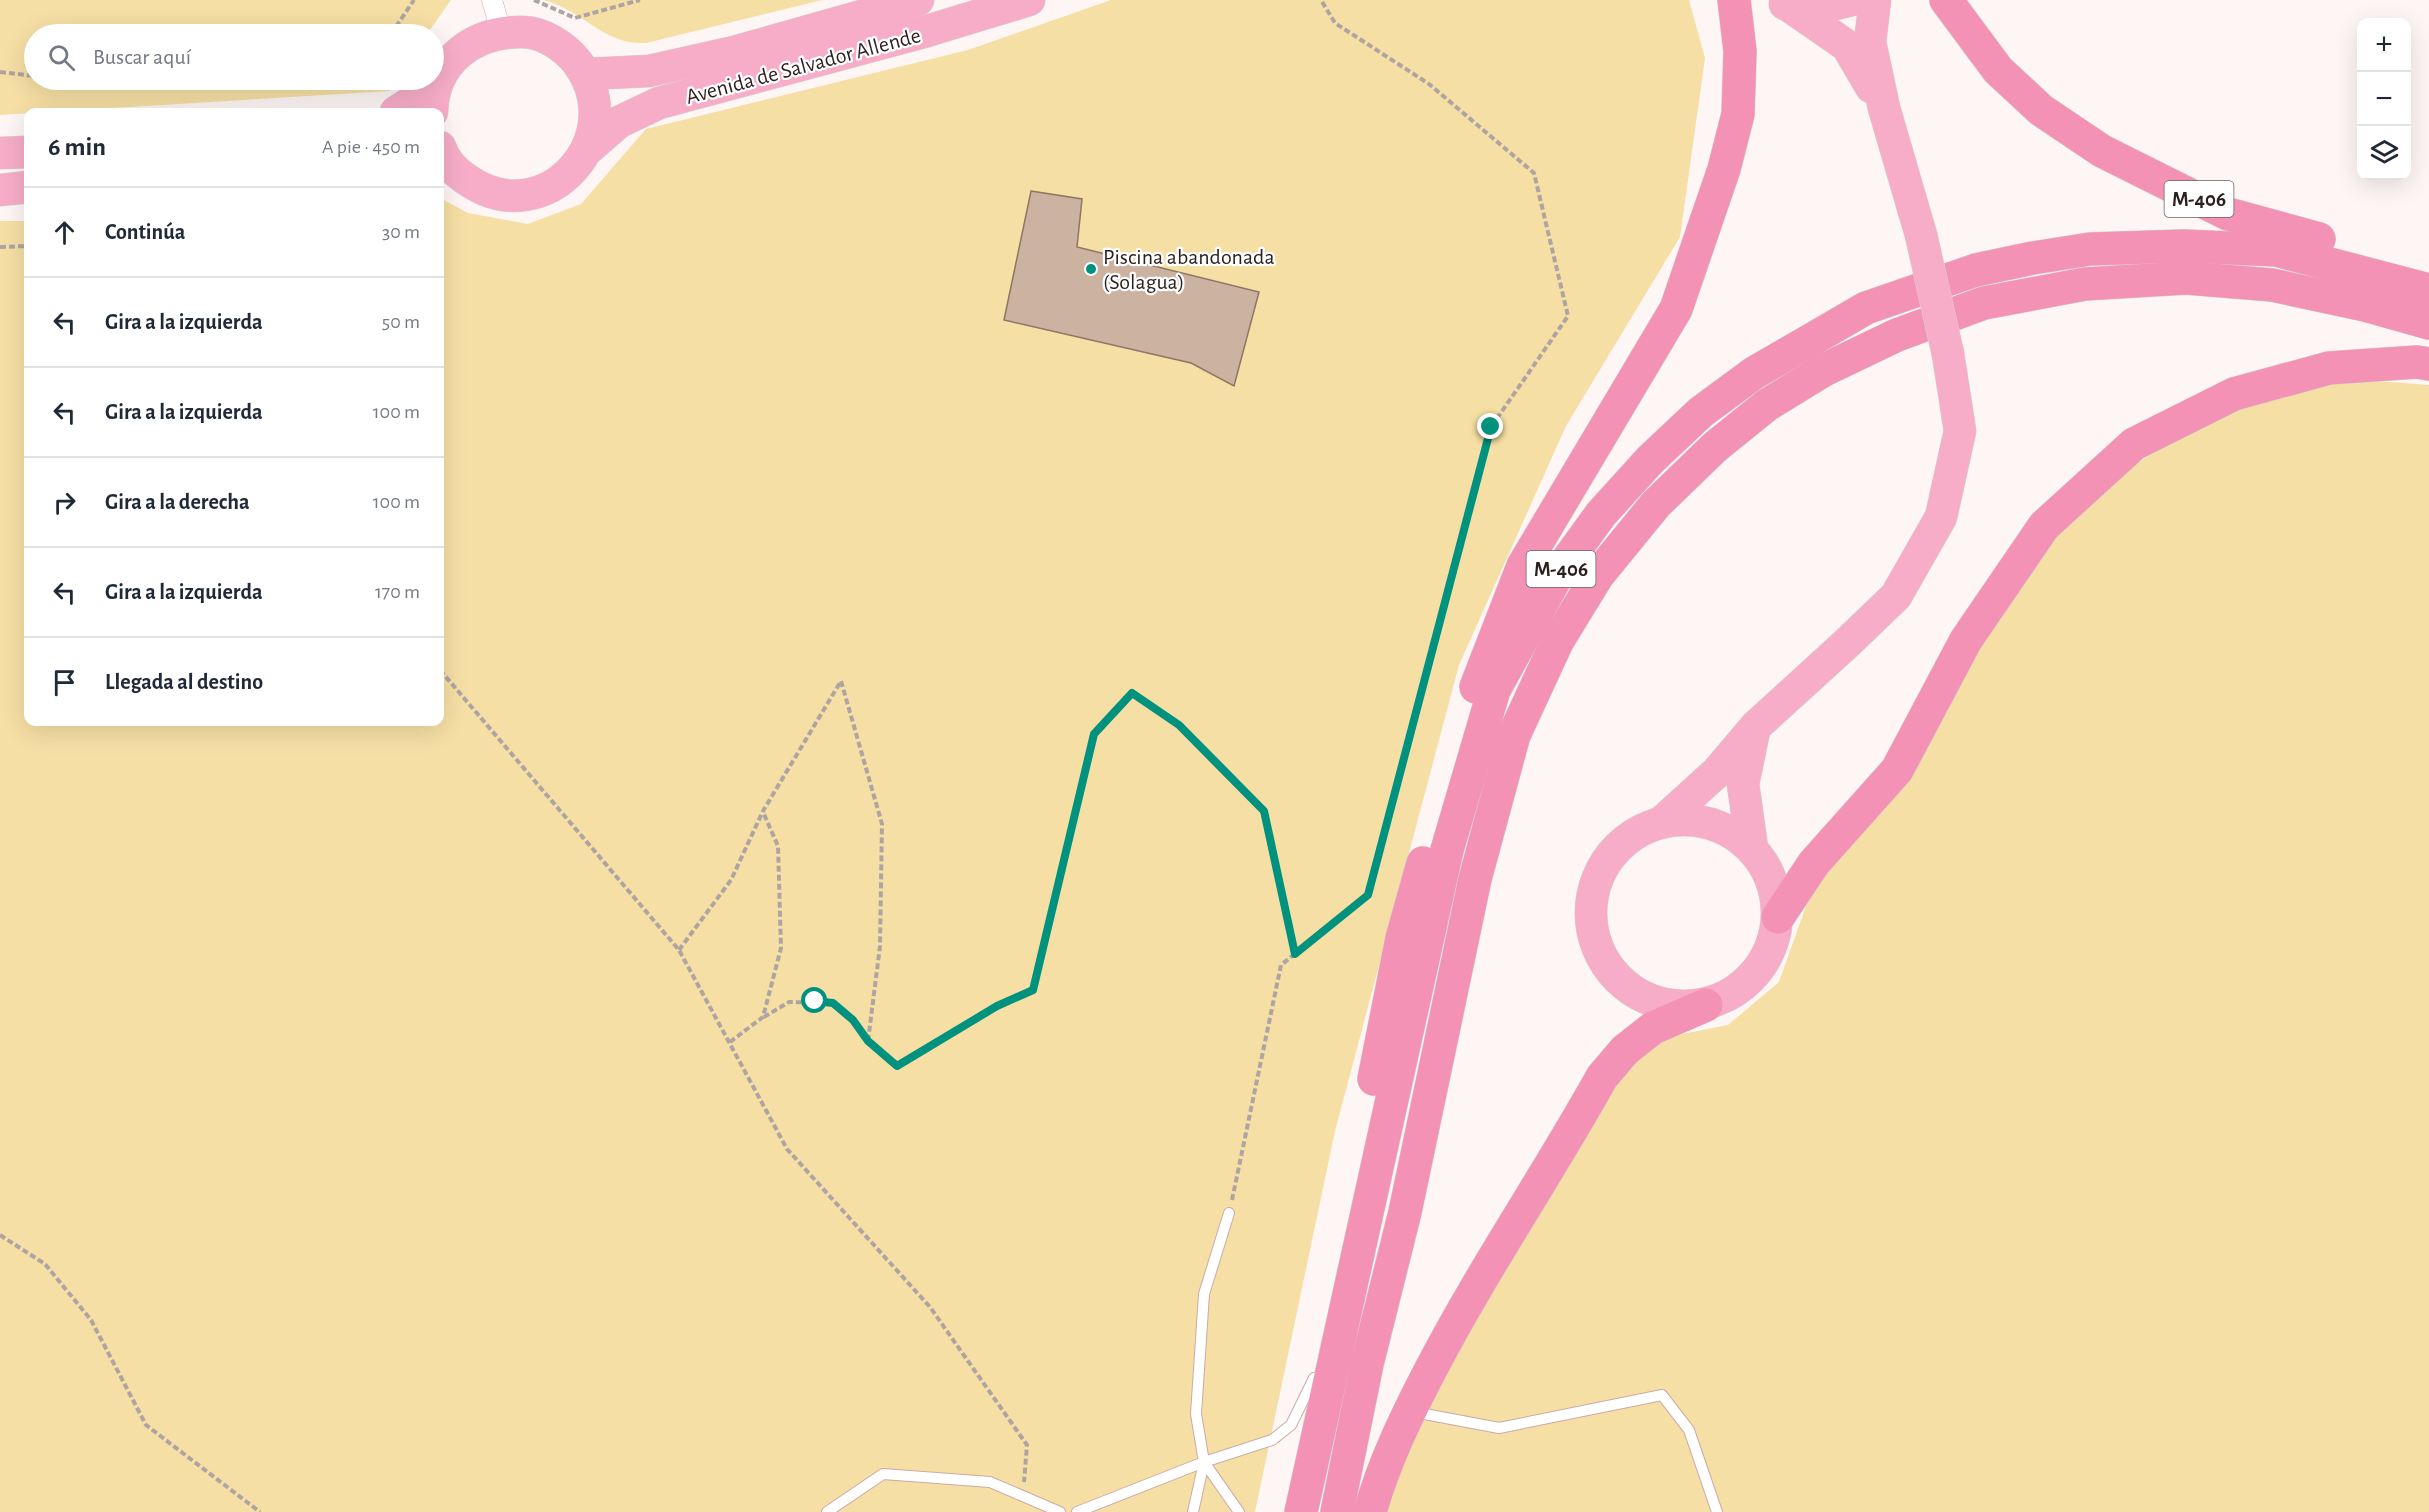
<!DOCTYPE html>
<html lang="es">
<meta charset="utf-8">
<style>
:root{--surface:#fff;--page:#f6f6f7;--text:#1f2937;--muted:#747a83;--line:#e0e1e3}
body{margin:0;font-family:"Alegreya Sans",sans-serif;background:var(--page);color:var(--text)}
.controls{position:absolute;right:18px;top:18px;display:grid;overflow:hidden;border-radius:12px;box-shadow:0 6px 24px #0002}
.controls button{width:54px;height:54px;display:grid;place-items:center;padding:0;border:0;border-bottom:2px solid var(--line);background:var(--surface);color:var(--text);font:30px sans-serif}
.stop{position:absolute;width:18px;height:18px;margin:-14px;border:4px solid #00927f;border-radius:50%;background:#fff}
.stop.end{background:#00927f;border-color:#fff;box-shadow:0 2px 6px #0008}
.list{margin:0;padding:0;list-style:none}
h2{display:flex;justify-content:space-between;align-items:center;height:78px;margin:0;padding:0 24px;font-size:26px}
h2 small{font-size:20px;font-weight:400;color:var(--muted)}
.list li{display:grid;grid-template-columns:39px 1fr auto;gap:18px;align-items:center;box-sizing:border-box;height:90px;padding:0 24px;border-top:2px solid var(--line)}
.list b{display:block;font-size:22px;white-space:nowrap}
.list em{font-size:20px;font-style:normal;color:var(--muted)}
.icon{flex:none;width:33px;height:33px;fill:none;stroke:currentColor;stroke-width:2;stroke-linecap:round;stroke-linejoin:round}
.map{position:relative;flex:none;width:2429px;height:1512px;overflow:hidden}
.search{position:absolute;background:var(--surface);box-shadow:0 6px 24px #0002;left:24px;top:24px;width:420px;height:66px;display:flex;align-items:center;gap:15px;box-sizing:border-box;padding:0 21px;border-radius:33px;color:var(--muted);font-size:22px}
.panel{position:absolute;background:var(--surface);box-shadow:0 6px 24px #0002;left:24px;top:108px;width:420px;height:618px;border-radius:12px}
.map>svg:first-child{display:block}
.green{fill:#f6dfa4}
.building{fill:#ccb2a0;stroke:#8e7665;stroke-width:1.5}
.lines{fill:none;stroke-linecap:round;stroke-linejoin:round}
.service-casing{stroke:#ccaba6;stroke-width:12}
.minor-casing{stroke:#ccaba6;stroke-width:21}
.primary-casing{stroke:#d5d2d2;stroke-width:33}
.trunk-casing{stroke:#d5d2d2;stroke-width:34}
.path{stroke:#aea5a3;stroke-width:4;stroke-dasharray:6 3;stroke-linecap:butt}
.service{stroke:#fff;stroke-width:10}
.minor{stroke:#fff;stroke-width:20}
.primary{stroke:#f7adc8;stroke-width:32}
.trunk{stroke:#f492b6;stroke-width:33}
.primary-bridge-casing{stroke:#d5d2d2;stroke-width:33;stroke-linecap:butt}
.primary-bridge{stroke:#f7adc8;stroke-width:32}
.route{stroke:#00927f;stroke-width:8}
.poi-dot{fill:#00927f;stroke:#fff;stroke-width:2}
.labels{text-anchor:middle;stroke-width:4.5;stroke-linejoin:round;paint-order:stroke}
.shield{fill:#fff;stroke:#6b6261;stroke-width:1.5}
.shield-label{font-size:21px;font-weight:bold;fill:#2b1f1d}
.street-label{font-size:22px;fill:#2b1f1d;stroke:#fff}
.poi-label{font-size:22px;fill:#2b1f1d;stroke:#fff;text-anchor:start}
</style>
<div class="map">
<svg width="2429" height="1512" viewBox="0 0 2429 1512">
<rect width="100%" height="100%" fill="#fdf6f4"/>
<!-- green -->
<g class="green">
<path d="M0,0H451L427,34H34V80H397L389,91L0,115Z"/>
<path d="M543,0H822L646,43C602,45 584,10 543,0Z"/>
<path d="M1111,0H1689L1705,58L1680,237L1566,426L1459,665L1335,1131L1255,1512H0V221H28V722H440V198L468,213L528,224L581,204L646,129L968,50Z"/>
<path d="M2339,378L2429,385V1512H1382L1410,1433L1502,1270L1633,1057L1667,1037L1728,1025L1779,982L1817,875L2029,564L2093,490L2222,411Z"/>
</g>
<!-- building -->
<path class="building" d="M1031,191L1082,199L1077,247L1259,292L1234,386L1191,363L1004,320Z"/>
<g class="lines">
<defs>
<g id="service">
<path d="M1414,1412L1499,1428L1662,1395L1689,1430L1717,1512"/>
<path d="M827,1512L883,1474L990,1482L1060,1512"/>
<path d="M1077,1512L1204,1462"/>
<path d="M1193,1512L1204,1462L1196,1414L1204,1294L1229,1213"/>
<path d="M1239,1512L1204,1462L1272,1440L1291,1425L1314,1378"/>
</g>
<path id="minor" d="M492,0L501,32"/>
<g id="primary">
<path d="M1875,0L1870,42L1884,108L1921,235"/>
<path d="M1785,4L1819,8L1852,0"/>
<path d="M1788,5L1847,46L1871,87"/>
<path d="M586,74L649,71L738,51L918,0"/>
<path d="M396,112L436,86"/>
<path d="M432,112C433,61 474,31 523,32C543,32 565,47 577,62C633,136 546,233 469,181C456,173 445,162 440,147"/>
<path d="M588,149L619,122L659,103L927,31L1029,0"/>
<path d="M0,153L28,152"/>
<path d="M0,190L28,187"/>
<circle cx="1684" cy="913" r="93"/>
<path d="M1663,821L1717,772L1756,726L1846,644L1896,596L1941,517L1960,431L1948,354"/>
<path d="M1752,848L1743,784L1754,731"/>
</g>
<g id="trunk">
<path d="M1946,0L1998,70L2041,110L2102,151L2228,214L2319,239"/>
<path d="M1476,687L1523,566L1676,309L1724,169L1738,114L1740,51L1734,0"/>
<path d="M1778,917L1814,863L1897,770L1966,640L2044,526L2134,444L2234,394L2329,368L2417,362L2429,364"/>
<path d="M1374,1079L1402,938L1423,863"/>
<path d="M1301,1512L1447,850L1494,690L1559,572L1601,514L1650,460L1701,412L1754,373L1866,308L1976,270L2033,258L2090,249L2184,246L2276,250L2429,290"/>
<path d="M1337,1512L1367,1364L1405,1212L1475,879L1514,735L1557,642L1598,575L1656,504L1715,447L1767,405L1824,370L1897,335L1984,303L2085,284L2186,278L2272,285L2365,305L2429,323"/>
<path d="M1370,1512C1384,1462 1407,1415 1431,1369C1483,1269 1547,1176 1602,1077L1625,1050L1653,1028L1706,1005"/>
</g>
</defs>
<!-- service casing -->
<use href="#service" class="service-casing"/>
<!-- minor casing -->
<use href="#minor" class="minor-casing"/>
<!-- primary casing -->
<use href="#primary" class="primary-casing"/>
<!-- trunk casing -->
<use href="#trunk" class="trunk-casing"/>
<!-- path -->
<g class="path">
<path d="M534,0L575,18L640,0"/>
<path d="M391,34L414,0"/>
<path d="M0,72L34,76"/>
<path d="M0,247L28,246"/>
<path d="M440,670L679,950L787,1149L930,1307L1027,1445L1024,1482"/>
<path d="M679,950L731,880L763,811L841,681L882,824L880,946L868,1041L897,1067L997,1006L1033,990L1094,734L1132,693L1179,725L1264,811L1295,953"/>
<path d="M764,1017L789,1002L833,1003L853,1020L868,1040"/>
<path d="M730,1042L763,1017L781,948L778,846L763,812"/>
<path d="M1232,1200L1281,965L1368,895L1491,427L1568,316L1534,173L1429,84L1335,23L1321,0"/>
<path d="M0,1235L45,1264L91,1320L146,1425L260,1512"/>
</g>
<!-- service -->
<use href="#service" class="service"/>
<!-- minor -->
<use href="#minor" class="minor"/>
<!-- primary -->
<use href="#primary" class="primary"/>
<!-- trunk -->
<use href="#trunk" class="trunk"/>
<defs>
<path id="primary-bridge" d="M1921,235L1948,354"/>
</defs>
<!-- primary-bridge casing -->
<use href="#primary-bridge" class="primary-bridge-casing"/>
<!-- primary-bridge -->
<use href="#primary-bridge" class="primary-bridge"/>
</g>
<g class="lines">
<!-- route -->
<path class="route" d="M815,1001L833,1003L853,1020L868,1041L897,1066L997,1006L1033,990L1094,734L1132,693L1179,725L1264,811L1295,954L1368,895L1491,427"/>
</g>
<!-- markers -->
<circle class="poi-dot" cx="1091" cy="269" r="6"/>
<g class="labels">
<!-- shield labels -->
<g class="shield">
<rect x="2164.5" y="181" width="69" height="36" rx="4.5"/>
<rect x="1526.5" y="551" width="69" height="36" rx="4.5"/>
</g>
<g class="shield-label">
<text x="2199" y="206">M-406</text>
<text x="1561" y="576">M-406</text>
</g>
<!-- street labels -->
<g class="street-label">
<text transform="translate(803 65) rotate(-15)" y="8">Avenida de Salvador Allende</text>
</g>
<!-- poi labels -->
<g class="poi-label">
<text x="1103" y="264">Piscina abandonada<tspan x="1103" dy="25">(Solagua)</tspan></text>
</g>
</g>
</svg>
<div class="controls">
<button>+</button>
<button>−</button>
<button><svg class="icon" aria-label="layers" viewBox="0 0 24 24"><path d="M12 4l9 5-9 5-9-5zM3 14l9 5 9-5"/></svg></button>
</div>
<div class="stop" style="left:815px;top:1001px"></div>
<div class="stop end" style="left:1491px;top:427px"></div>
<div class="search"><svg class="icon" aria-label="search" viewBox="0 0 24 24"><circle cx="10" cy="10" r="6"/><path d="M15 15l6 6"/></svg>Buscar aquí</div>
<section class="panel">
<h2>6 min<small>A pie · 450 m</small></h2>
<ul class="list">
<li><svg class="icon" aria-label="ahead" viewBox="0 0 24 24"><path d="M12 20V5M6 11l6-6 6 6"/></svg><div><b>Continúa</b></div><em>30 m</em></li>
<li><svg class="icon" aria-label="left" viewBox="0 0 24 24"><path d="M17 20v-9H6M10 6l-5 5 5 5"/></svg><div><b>Gira a la izquierda</b></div><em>50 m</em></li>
<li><svg class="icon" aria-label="left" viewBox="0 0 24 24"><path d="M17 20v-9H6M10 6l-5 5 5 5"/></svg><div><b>Gira a la izquierda</b></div><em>100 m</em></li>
<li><svg class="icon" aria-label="right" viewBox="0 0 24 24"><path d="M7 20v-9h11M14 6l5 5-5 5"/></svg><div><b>Gira a la derecha</b></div><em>100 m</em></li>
<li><svg class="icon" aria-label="left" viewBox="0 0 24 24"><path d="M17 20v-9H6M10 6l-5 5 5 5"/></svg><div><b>Gira a la izquierda</b></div><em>170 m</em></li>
<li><svg class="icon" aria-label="arrive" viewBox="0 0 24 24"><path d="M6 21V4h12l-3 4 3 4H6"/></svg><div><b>Llegada al destino</b></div></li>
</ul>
</section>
</div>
